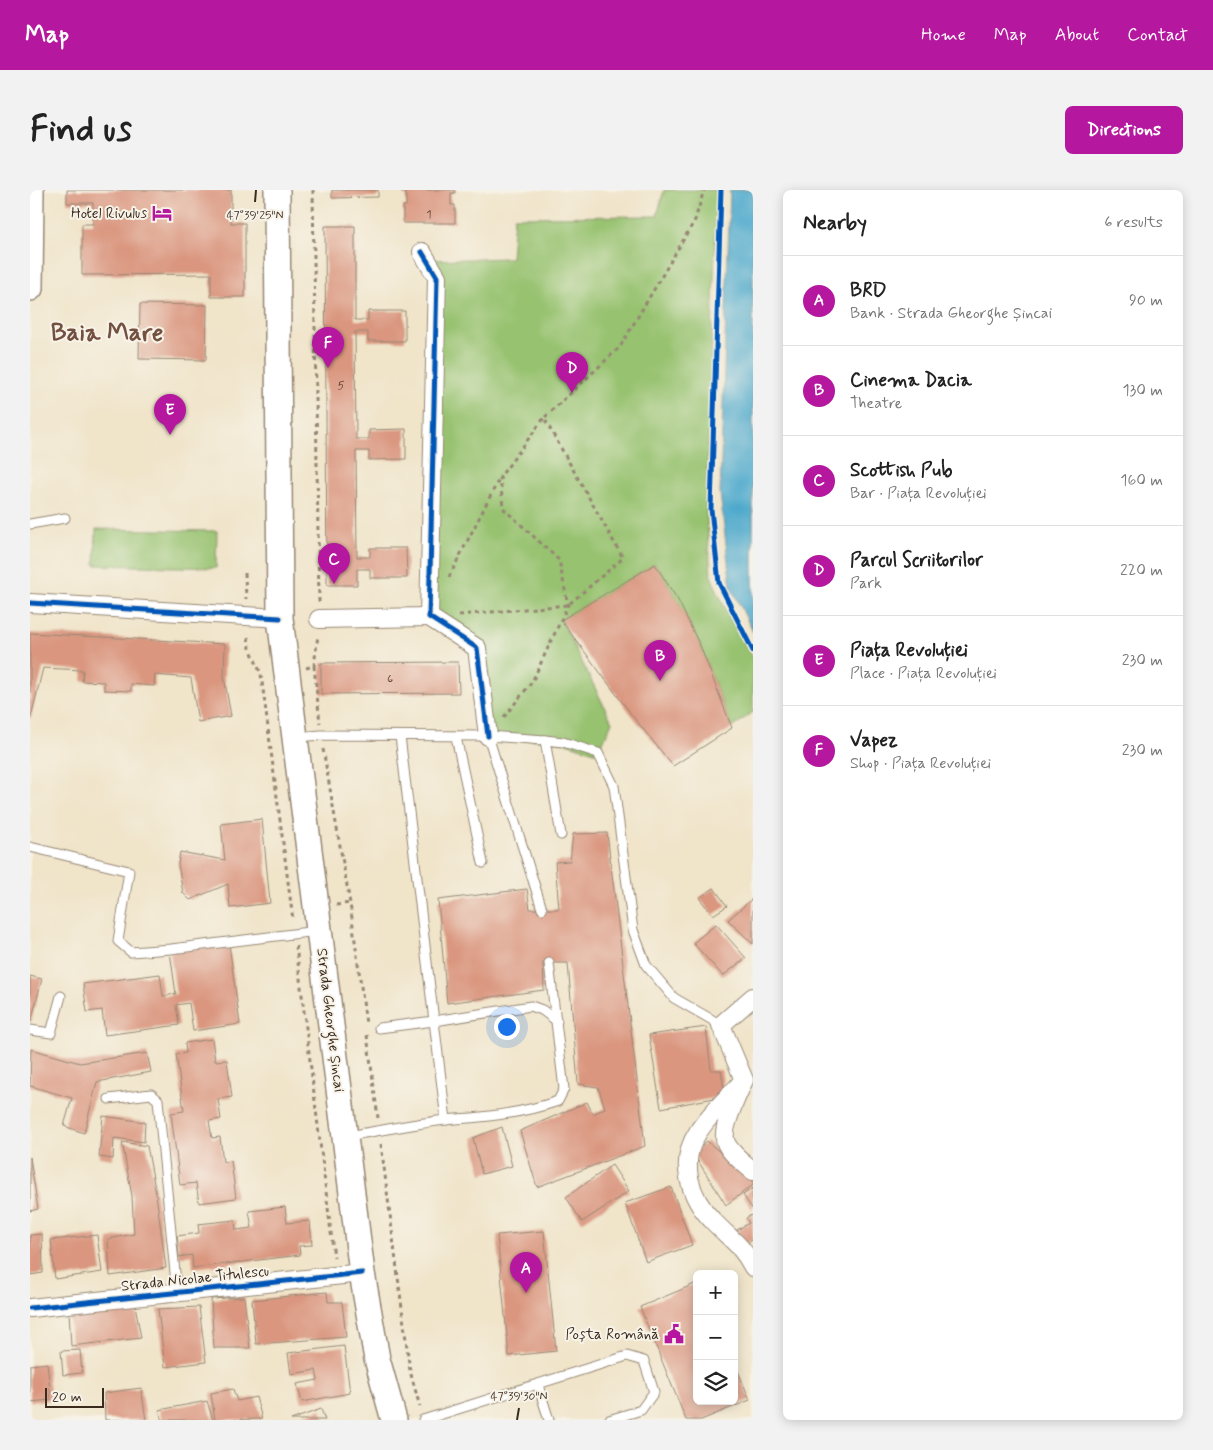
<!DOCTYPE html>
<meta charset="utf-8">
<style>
:root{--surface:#fff;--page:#f2f2f2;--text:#222;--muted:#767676;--line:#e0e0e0;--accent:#b5179e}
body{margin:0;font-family:Mynerve,sans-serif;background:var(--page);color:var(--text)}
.controls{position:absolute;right:15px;bottom:15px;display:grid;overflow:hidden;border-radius:8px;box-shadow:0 2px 12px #0003}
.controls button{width:45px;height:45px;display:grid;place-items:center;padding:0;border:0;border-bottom:1px solid var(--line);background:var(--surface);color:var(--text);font:25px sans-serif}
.scale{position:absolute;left:15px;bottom:12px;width:59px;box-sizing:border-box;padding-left:5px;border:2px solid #3b2a1e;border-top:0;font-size:14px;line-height:18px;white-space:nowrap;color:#3b2a1e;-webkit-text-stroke:4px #f7f3e8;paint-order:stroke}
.you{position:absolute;left:476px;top:836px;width:18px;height:18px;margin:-12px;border:4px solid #fff;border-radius:50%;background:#1a73e8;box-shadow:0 0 0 8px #1a73e833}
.badge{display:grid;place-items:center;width:32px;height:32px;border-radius:50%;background:var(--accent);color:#fff;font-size:16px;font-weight:700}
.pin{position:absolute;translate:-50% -41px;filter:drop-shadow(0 1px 2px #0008)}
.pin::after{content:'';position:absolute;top:26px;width:18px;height:15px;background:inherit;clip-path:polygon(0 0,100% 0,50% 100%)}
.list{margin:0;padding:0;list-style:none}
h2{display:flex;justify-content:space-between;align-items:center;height:65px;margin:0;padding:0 20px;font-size:21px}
h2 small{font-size:16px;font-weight:400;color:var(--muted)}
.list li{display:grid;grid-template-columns:32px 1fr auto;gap:15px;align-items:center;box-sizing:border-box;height:90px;padding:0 20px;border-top:1px solid var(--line)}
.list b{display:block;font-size:19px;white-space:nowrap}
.list p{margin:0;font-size:16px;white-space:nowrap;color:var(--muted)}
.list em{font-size:16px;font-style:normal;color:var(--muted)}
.icon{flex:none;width:28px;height:28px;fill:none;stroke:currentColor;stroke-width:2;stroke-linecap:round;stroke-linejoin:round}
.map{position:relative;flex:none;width:723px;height:1230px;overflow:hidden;border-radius:8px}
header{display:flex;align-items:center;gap:30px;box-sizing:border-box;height:70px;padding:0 25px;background:var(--accent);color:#fff}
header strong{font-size:24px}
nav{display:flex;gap:28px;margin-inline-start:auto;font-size:18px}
.intro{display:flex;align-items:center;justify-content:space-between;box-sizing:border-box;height:120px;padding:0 30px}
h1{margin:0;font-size:35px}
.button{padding:12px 22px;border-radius:8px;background:var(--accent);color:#fff;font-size:18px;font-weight:700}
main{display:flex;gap:30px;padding:0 30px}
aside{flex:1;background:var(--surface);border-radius:8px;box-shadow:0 2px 12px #0003}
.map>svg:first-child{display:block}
.green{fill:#97c26f;stroke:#697646}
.water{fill:#4ea9cc;stroke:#446a75}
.building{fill:#da967f}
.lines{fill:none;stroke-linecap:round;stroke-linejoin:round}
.service-casing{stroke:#968774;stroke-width:11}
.minor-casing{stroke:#968774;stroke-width:20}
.secondary-casing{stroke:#968774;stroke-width:28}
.path{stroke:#968774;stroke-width:3;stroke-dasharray:4 4;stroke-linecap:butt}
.service{stroke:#fff;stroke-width:9}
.minor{stroke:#fff;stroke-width:18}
.secondary{stroke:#fff;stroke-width:25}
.cycleway-casing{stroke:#f7f3e8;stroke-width:8}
.cycleway{stroke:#0057b8;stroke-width:5}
.ticks{fill:none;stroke:#3b2a1e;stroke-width:2}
.labels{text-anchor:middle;stroke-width:4;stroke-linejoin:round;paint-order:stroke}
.number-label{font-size:12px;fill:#634536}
.poi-label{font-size:15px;fill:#3b2a1e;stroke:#f7f3e8;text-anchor:end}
.street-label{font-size:15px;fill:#3b2a1e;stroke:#f7f3e8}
.town-label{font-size:25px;font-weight:bold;fill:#735040;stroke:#f7f3e8}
.ticks-label{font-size:12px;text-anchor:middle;fill:#3b2a1e;stroke:#f7f3e8;stroke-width:4;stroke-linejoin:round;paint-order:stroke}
</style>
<header>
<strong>Map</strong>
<nav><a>Home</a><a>Map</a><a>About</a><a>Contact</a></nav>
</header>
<div class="intro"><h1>Find us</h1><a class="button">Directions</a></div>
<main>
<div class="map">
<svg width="723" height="1230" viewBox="0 0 723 1230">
<rect width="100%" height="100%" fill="#f7f3e8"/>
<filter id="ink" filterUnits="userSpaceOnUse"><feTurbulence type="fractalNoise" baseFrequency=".02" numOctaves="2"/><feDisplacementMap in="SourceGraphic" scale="10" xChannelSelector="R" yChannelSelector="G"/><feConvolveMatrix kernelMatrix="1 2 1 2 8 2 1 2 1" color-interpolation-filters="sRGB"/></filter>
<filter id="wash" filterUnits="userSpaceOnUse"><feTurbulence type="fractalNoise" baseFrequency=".0096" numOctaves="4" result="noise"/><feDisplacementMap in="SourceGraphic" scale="20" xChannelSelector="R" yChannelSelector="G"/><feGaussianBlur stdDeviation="1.12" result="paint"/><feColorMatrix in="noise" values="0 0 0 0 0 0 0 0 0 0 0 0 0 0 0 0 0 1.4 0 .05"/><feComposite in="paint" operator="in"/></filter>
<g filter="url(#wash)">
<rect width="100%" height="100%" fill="#f0e4c9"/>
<!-- green -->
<g class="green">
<path d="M634,0H687L676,318L681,386L694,416L723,468V522L702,538L671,458L649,412L625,374L531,430L582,532L568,563L533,552L458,546L447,458L399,427L407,88L396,70L481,68L484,27L627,26Z"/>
<path d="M66,339L187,341L186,378L65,375Z"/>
</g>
<!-- water -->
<path class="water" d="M700,0H723V442L701,397L690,303Z"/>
<g id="blocks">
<!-- building -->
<g class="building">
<path d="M37,0H201V33H215V107H181V84L52,85V34H63V13H37Z"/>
<path d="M302,0H348V7L302,8Z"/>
<path d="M372,0H425V3H421V15H425V33H373V16H376V3H372Z"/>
<path d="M295,36H325V130H338V121H375V151H338V142H325L326,249H339V240L376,239V269L339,270V261H326L327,367H340V358H376L377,388H340V379H327V395H297Z"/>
<path d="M110,114L177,115L176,170L109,169Z"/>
<path d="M625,374L649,412L671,458L702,538L643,576L601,524L531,430Z"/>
<path d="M0,443L195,454L194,487L201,526L168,532L161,488L125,485L124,496L101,494V501L74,500V492L52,491L53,480L13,478L0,531Z"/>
<path d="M428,472L429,503L291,504V473Z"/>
<path d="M232,629L240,713L200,718L198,694L160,710L153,703L148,674L150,662L195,670L191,634Z"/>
<path d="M577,643L615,956L507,997L490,941L557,912L563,924L575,918L568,897L548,894L538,773H513L514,800L417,813L408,710L497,699L500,719H529L525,672L540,671L543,644Z"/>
<path d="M684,698L697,716L683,725L669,708Z"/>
<path d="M723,708V754L698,730Z"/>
<path d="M686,734L716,768L693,786L663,753Z"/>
<path d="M199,754L210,834L163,841L159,813L146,815L149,835L75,845L72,820L57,822L53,794L130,784L133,806L146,804L140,762Z"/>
<path d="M0,786L12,789L1,832H0Z"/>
<path d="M676,837L681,880H691L695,906L631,918L619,845Z"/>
<path d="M182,849L185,871L197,870L202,907L188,909L191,929L179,931L182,948L190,947L193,972L201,971L206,1008L169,1013L166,993L150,995L141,923L154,921L146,864L156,863L155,853Z"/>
<path d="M1,859L50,873L117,863L121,882L67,892L54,943L34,936L42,908L0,896Z"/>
<path d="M73,926L115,932L114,952L84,948L83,969L69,967Z"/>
<path d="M472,937L482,976L452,984L443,948Z"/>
<path d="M677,951L723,991V995L696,1015L663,963Z"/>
<path d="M92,952L117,956L126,1004L136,1078L80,1086L78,1049L104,1044L102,1006Z"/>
<path d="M0,967L8,1019L0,1021Z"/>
<path d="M582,975L599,1001L552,1032L536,1007Z"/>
<path d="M641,997L662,1055L616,1072L595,1013Z"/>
<path d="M723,998V1020L713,1005Z"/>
<path d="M255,1017L257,1033L280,1031L282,1055L269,1056L270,1065L163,1078L162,1065L149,1067L147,1046L169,1043L168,1034L205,1030L206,1040L222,1038L219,1021Z"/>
<path d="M723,1024V1049L716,1054L707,1040L719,1033L716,1028Z"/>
<path d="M514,1041L526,1161L479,1166L467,1045Z"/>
<path d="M12,1044L13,1083L0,1085V1045Z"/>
<path d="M67,1045L72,1082L25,1089L21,1050Z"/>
<path d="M667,1093V1211H704V1172L720,1210L671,1230H656L610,1117Z"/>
<path d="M297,1102L298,1112H312L316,1147L226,1154L222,1110Z"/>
<path d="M214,1107L220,1158H184L181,1109Z"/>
<path d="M105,1115L111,1148L41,1156L39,1122Z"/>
<path d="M169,1117L176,1172L135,1177L128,1119Z"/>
<path d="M314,1156L320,1203L272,1212L267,1194L288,1190L286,1180L261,1184L258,1163Z"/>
<path d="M50,1160L52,1183L33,1185L31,1161Z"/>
<path d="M17,1173L21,1210L0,1212V1175Z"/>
<path d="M111,1198L116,1230H75L74,1203Z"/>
<path d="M203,1199L207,1211L226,1207L232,1229L185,1230L181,1203Z"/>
<path d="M177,1211L183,1230H132L129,1220Z"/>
<path d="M291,1219L295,1230H261Z"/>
</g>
</g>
</g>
<g filter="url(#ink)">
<use href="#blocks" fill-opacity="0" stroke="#968774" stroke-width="1"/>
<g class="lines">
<defs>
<g id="service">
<path d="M0,334L35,328"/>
<path d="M458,546L512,719"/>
<path d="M268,547L291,545L458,546L515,550L533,552L568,563L584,596L603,740L616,775L644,808L691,835"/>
<path d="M426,547L453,673"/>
<path d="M515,550L531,645"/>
<path d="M0,657L99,681L88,751L101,762L141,759L287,741"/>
<path d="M349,838L404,831L370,546"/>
<path d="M0,840L21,843L31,806"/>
<path d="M79,909L121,904L128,910L147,1103"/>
<path d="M416,930L404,831L501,816L512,820L527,831"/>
<path d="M316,946C352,941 389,932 426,929C461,927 494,923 528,911L534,899L519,773"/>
<path d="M508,1195L519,1230"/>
<path d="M393,1230L597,1166L614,1171L624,1202L611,1220L579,1230"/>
</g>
<g id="minor">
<path d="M392,62L407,87L399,427L447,458L458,546"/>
<path d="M0,413L250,428"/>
<path d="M289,429L399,427"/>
<path d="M723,807L691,835L714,890C708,904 690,939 696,953C701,964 714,973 723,981"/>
<path d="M714,890C699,907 680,923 668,942C648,972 660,1008 683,1031C700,1049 711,1054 723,1077"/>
<path d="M0,1118L332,1083"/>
</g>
<g id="secondary">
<path d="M247,0L250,428L332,1083L347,1169L364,1230"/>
<path d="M0,98L1,0"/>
</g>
</defs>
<!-- service casing -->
<use href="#service" class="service-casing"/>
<!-- minor casing -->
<use href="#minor" class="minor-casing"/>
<!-- secondary casing -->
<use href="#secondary" class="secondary-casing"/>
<!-- path -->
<g class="path">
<path d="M283,0L289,412"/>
<path d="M215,383L216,409"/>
<path d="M419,387L470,287"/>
<path d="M429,425L538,415L593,368L514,228L590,157L665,30L674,0"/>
<path d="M218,447L220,458L231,484L263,730"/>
<path d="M284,476L290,533"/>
<path d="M276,478L284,476L288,445"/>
<path d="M474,527L502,492L538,415L529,370L473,318L470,287L514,228"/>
<path d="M293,559L320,713L336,834"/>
<path d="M306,715L320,713"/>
<path d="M266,756L304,1067"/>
<path d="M337,845L348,928"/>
<path d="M351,954L380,1181L390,1217"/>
</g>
<!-- service -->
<use href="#service" class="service"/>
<!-- minor -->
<use href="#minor" class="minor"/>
<!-- secondary -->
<use href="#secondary" class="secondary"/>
<defs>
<g id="cycleway">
<path d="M691,0L681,319L689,393L723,461"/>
<path d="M392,62L407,87L399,427L447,458L458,546"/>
<path d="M0,413L250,428"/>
<path d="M0,1118L332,1083"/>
</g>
</defs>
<!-- cycleway casing -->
<use href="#cycleway" class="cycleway-casing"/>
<!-- cycleway -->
<use href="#cycleway" class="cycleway"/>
</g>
</g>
<!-- ticks -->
<path class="ticks" d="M225,12L226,0M487,1230L489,1218"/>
<!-- icons -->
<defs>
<symbol id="hotel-bare" viewBox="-9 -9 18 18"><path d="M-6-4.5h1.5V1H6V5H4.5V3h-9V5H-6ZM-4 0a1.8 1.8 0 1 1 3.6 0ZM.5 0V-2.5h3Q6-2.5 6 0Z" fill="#b5179e" stroke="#f7f3e8" stroke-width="2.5" paint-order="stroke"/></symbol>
<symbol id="civic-bare" viewBox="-9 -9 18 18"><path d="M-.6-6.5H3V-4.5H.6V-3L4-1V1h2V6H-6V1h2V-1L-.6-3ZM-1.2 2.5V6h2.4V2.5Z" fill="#b5179e" stroke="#f7f3e8" stroke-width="2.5" paint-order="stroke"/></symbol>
</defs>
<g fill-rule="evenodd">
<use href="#hotel-bare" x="118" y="9" width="28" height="28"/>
<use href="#civic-bare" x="630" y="1130" width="28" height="28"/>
</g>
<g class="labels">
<!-- number labels -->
<g class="number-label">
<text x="399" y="28">1</text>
<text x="311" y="199">5</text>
<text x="360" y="492">6</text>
</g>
<!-- poi labels -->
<g class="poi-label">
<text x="117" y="28">Hotel Rivulus</text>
<text x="629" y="1149">Poșta Română</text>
</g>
<!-- street labels -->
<g class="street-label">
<text transform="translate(301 830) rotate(83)" y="5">Strada Gheorghe Șincai</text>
<text transform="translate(165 1088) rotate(-6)" y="5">Strada Nicolae Titulescu</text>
</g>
<!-- town labels -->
<g class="town-label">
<text x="77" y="150">Baia Mare</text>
</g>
</g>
<g class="ticks-label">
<text x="225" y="29">47°39'25"N</text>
<text x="489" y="1210">47°39'30"N</text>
</g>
</svg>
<div class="controls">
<button>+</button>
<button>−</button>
<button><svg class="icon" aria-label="layers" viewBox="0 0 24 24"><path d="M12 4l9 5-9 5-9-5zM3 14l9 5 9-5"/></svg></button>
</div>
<div class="scale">20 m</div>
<div class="you"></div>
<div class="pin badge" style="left:496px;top:1103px">A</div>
<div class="pin badge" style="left:630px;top:491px">B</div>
<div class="pin badge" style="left:304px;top:394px">C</div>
<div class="pin badge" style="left:542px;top:203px">D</div>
<div class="pin badge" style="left:140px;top:245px">E</div>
<div class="pin badge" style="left:298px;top:178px">F</div>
</div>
<aside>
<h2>Nearby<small>6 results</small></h2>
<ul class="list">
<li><span class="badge">A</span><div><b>BRD</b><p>Bank · Strada Gheorghe Șincai</p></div><em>90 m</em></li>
<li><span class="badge">B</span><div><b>Cinema Dacia</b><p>Theatre</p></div><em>130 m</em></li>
<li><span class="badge">C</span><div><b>Scottish Pub</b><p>Bar · Piața Revoluției</p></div><em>160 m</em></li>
<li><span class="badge">D</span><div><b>Parcul Scriitorilor</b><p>Park</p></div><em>220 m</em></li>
<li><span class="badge">E</span><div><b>Piața Revoluției</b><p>Place · Piața Revoluției</p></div><em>230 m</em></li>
<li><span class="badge">F</span><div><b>Vapez</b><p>Shop · Piața Revoluției</p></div><em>230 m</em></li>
</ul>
</aside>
</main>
